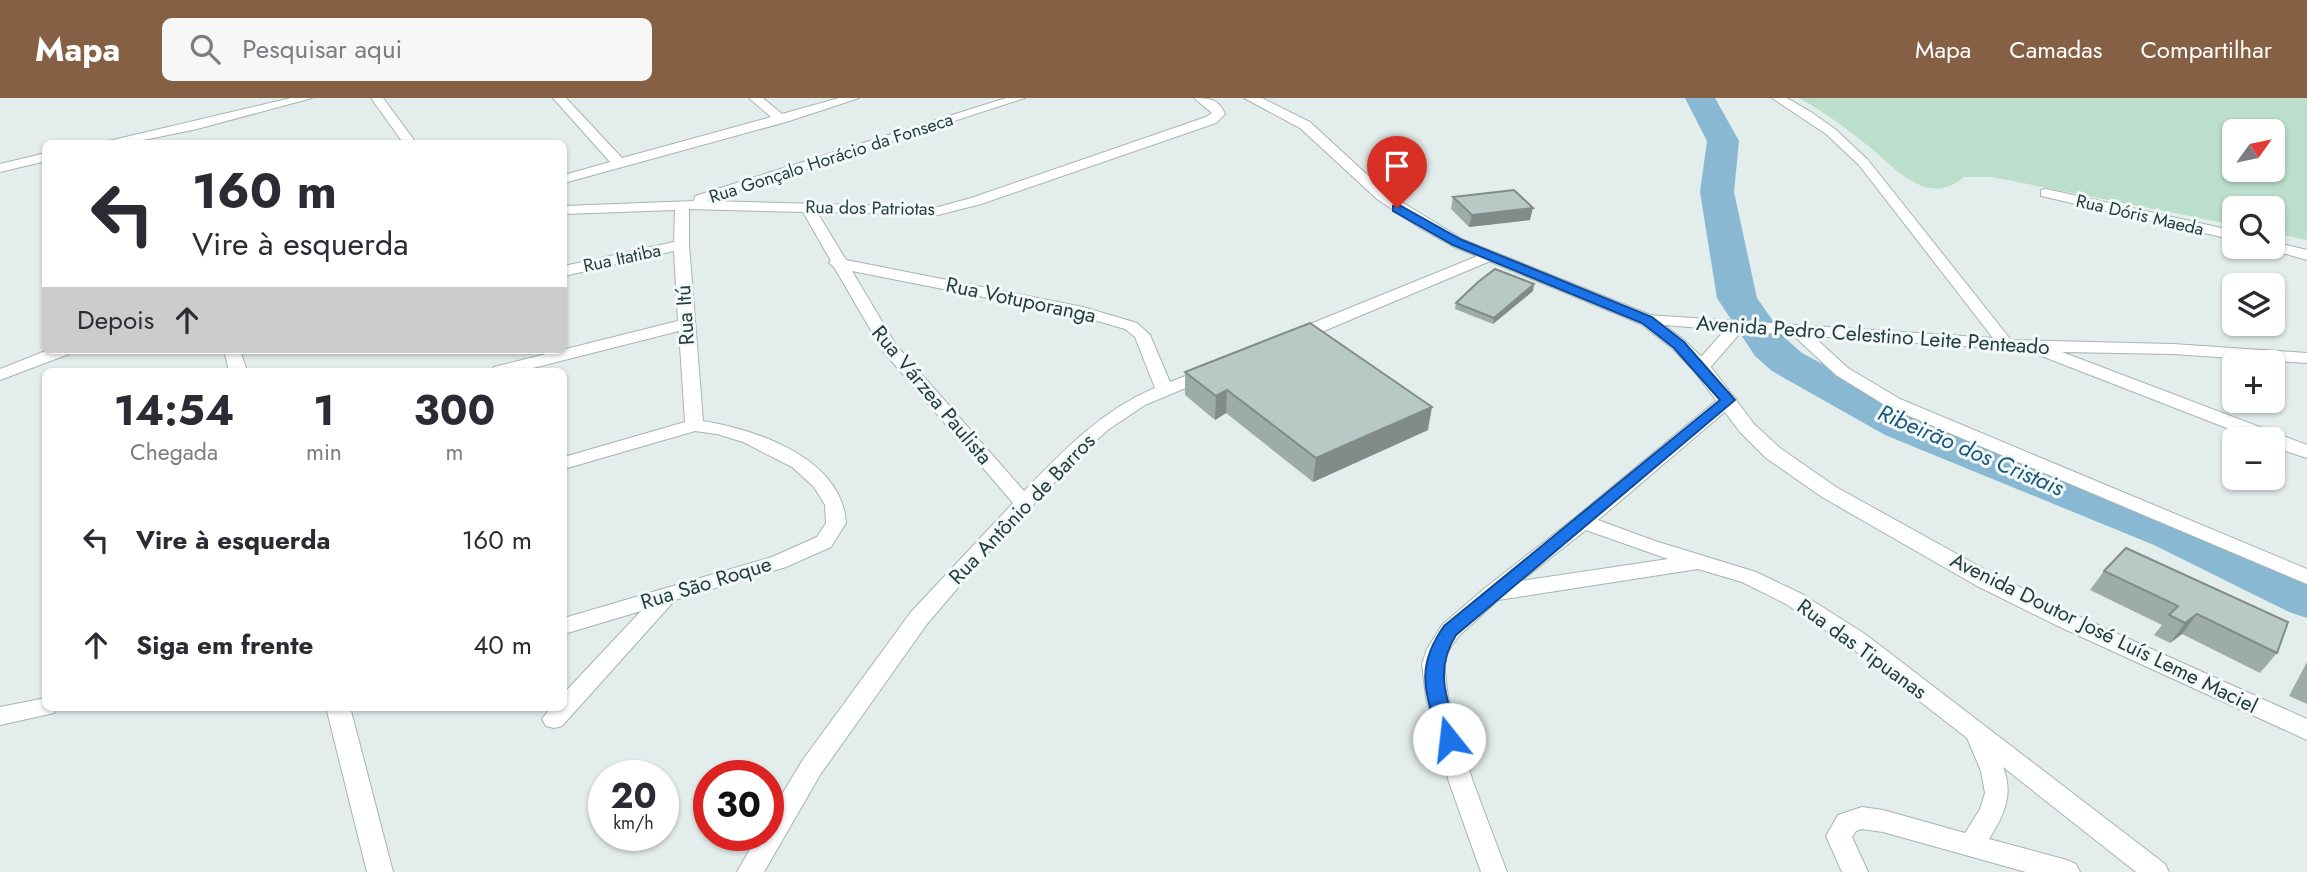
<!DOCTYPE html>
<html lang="pt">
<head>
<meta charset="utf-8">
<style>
	body { margin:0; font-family:Jost,sans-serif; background:#f7f7f7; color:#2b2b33; height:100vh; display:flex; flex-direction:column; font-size:26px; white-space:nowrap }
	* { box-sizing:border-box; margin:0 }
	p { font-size:23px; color:#7c7c81 }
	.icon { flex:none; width:38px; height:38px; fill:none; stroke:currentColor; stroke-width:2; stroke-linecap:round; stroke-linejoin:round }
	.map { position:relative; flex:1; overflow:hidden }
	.side { position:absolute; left:42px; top:270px; width:525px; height:343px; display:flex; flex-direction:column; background:#fff; border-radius:10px; box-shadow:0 2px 5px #0004 }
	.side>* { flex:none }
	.banner { position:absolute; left:42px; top:42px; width:525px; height:214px; border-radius:10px; box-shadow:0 2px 5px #0004; background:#fff; color:#2b2b33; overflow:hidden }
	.needle { width:46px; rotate:57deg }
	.buttons { position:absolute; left:2222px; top:21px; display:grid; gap:14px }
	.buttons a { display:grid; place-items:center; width:63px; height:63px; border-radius:10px; background:#fff; box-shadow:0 2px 5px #0004; font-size:35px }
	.speed { position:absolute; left:588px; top:662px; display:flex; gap:14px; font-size:35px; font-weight:700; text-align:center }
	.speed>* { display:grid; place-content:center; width:91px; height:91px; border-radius:50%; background:#fff; box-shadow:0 2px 5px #0004; line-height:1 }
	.speed small { font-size:18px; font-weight:400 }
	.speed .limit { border:10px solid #d22; background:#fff; color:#111 }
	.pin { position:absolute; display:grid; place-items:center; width:60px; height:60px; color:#fff; margin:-72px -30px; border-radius:50% 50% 50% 0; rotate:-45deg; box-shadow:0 0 7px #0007 }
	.pin .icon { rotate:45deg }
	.me { position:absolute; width:77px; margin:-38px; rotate:344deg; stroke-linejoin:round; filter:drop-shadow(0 0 5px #0008) }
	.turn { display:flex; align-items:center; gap:24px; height:147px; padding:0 35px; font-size:32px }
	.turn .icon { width:91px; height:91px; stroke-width:2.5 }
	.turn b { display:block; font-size:49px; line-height:60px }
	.then { display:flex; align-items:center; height:66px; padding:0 35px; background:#0003; gap:14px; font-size:26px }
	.eta { display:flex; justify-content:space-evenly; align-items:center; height:119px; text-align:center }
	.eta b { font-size:42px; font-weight:700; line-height:49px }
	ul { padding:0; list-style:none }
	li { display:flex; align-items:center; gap:21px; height:105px; padding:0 35px }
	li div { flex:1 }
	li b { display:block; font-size:26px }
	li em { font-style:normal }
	header { display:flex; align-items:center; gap:42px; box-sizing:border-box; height:98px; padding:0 35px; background:#866044; color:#fff }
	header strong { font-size:33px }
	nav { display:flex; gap:38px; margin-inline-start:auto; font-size:24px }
	.search { width:490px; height:63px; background:#f7f7f7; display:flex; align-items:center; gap:18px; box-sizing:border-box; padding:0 24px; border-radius:10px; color:#7c7c81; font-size:26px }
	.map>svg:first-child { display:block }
	.green { fill:#bbdfcc; fill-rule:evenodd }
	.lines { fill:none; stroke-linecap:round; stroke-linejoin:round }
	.river { fill:#89b8d3; fill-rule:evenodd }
	.minor-casing { stroke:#a5b5b3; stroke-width:2 }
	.tertiary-casing { stroke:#a5b5b3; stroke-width:2 }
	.minor { fill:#fff; fill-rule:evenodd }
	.tertiary { fill:#fff; fill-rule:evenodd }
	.wall { fill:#9eaca9 }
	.shaded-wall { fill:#818c89 }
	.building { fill:#b8c8c4; stroke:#818c89; stroke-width:2 }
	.route { fill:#1a73e8; stroke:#114b97; stroke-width:2 }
	.labels { text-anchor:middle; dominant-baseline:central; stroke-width:6; stroke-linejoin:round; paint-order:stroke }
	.far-street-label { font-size:18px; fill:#223f3d; stroke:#f3f9f8 }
	.street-label { font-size:21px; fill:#223f3d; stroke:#f3f9f8 }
	.water-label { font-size:23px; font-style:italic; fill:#1a577d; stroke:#f3f9f8 }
</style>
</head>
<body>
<header>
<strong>Mapa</strong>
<div class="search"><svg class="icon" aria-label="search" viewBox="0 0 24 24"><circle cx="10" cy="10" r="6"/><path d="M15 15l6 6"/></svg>Pesquisar aqui</div>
<nav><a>Mapa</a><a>Camadas</a><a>Compartilhar</a></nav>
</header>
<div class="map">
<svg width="2307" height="774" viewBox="0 0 2307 774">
	<rect width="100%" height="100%" fill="#e3edeb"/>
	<path class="green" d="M1799,0H2307V142L2273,135V110H2235V127L1992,79H1964C1927,111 1895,69 1867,47C1846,30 1823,13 1799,0ZM2235,33H2273V72H2235Z"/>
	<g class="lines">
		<path class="river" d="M1685,0H1715L1739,43L1734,94L1757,200L1785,240L1802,255L1917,317L2188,423L2307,479V520L2289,514L2154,447L1885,337L1772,273L1755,258L1717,200L1700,94L1707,43Z"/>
		<g class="minor-casing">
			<path id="minor" d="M291,0H312L197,31L124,46H96Z
				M371,0H383L417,46H404Z
				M553,0H566L622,60L771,19L749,0H763L782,16L839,0H859L786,24L564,85V77L610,64Z
				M1006,0H1025L707,103L938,109L971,100L1206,19L1212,15L1194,0C1209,0 1219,1 1225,16L1216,25L981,106L938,117L817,114L846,162L1083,209L1137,225L1150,237L1170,284L1208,269L1217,274L1214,278L1145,307L1109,331L1084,353L985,458L927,526L820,677L764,774H737L758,737H768V720L802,663L911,514L1013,405L883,253L834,169L829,165L831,163L803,114L689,111V147L703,323C757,332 842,360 846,425L831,449L786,469L675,502L562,628L554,630L546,628L542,621L551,609H564V595L641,513L564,536V520L772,459L817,439L826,425L825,407L814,389L792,369L743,344L717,336L695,333L564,371V359L685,324L679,233L521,273H491L494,269L678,223L674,153L564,178V168L674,144L675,112L564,116V108L694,103L695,98ZM852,173L1080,218L1125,231L1135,239L1155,290C1102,312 1064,352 1024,393L896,247Z
				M1772,0H1787L1811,14L1835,31L1868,62L2011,242L2173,246L2307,255V265L2173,256L2062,254L2307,347V360L2273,349V341H2255L2039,257L2037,253L1813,238L1848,270L1900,301L2307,471V486L1888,309L1836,277L1793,237L1742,233L1707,273L1701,274L1692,269L1725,232L1641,225L1639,222L1641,219L1647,217L1993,240L1859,67L1826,36Z
				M46,55V63L0,74V66Z
				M2046,91L2235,133V142L2041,98V92Z
				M2273,144L2307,152V162L2268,151L2266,149H2273Z
				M1490,153L1498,158L1495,161L1300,243L1294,244L1286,239L1288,235Z
				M48,252H71L69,256L0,282V271Z
				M224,252H240L247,273H229Z
				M1728,297L1734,298L1737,302L1734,306L1598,422L1655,443L1756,474L1802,496L1865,536L2165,766L2169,774H2136L2003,669C2014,697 2004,717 1989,741L2067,762L2076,766L2080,774H2026L1883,734L1862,731L1856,733L1852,739L1868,774H1842L1826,738L1838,717L1862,709L1883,712L1965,735L1980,711L1985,695L1981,673L1967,640L1849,548L1786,506L1742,484L1698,471L1498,502L1458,539L1448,553L1444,566L1448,599L1473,684L1507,774H1481L1449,684L1426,599L1422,566L1427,551L1442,527L1485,490L1576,419L1722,298ZM1586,432L1668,461L1521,483Z
				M46,600V609H58L54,615L0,627V609Z
				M326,609H350L393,774H367Z"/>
		</g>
		<g class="tertiary-casing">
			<path id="tertiary" d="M1244,0H1262L1310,24L1387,95L1464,142L1653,218L1685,243L1708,265L1754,326L1780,350L1836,389L1993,476L2078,518L2307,621V642L2062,530L1977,488L1822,399L1766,360L1740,334L1694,273L1673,251L1641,226L1452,148L1420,130L1377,101L1300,30Z"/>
		</g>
		<use href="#minor" class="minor"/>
		<use href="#tertiary" class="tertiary"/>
	</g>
	<path class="wall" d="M1453,99L1530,122L1469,129L1451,111Z
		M1533,193L1493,226L1455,211L1456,205Z
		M1185,274L1428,332L1313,384L1226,315L1215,322L1185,297Z
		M2126,450L2277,555L2260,575L2182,536L2170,545L2154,537L2162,527L2090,492L2104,473Z
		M2307,564V606L2289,598Z"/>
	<path class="shaded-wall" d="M1533,110L1530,122L1469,129L1472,117Z
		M1534,186L1533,193L1493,226L1494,220Z
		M1227,292L1226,315L1215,322L1216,298Z
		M1432,309L1428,332L1313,384L1316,360Z
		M2197,516L2182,536L2170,545L2185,525Z"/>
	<path class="building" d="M1514,92L1533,110L1472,117L1453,99Z
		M1495,171L1534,186L1494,220L1456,205L1478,184Z
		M1310,225L1432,309L1316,360L1227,292L1216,298L1185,274Z
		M2126,450L2288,524L2277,555L2197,516L2185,525L2169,517L2178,508L2104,473Z"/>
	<path class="route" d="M1393,108H1401L1462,142L1652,219L1684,244L1735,302L1456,537C1433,573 1448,604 1459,641L1456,647L1449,649L1442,647L1439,641C1426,594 1414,571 1444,528L1720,302L1674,250L1642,225L1453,147L1393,113Z"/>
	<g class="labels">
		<g class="far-street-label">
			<text transform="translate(831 60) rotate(-18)">Rua Gonçalo Horácio da Fonseca</text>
			<text transform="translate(870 110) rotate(1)">Rua dos Patriotas</text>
			<text transform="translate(2140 117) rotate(13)">Rua Dóris Maeda</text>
			<text transform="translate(622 160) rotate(-12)">Rua Itatiba</text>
		</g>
		<g class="street-label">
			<text transform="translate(1021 202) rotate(12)">Rua Votuporanga</text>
			<text transform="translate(685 217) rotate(-94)">Rua Itú</text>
			<text transform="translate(1873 237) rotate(4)">Avenida Pedro Celestino Leite Penteado</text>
			<text transform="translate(932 297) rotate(50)">Rua Várzea Paulista</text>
			<text transform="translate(1022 411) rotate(-46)">Rua Antônio de Barros</text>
			<text transform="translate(706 485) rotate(-17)">Rua São Roque</text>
			<text transform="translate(2104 535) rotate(26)">Avenida Doutor José Luís Leme Maciel</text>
			<text transform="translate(1862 551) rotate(36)">Rua das Tipuanas</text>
		</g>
		<g class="water-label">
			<text transform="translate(1971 352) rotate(23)">Ribeirão dos Cristais</text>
		</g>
	</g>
</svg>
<div class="buttons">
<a><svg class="needle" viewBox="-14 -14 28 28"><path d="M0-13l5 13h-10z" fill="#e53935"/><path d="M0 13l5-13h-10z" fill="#7c7c81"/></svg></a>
<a><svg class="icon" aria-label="search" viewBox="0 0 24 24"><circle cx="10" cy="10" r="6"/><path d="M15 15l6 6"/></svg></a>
<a><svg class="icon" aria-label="layers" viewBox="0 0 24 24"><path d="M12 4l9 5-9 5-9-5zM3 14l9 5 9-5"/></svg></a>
<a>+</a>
<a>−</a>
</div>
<div class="speed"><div>20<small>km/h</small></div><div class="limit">30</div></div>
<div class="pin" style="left:1397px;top:110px;background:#d93025"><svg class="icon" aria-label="arrive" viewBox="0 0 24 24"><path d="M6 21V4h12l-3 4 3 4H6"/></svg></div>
<svg class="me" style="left:1449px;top:641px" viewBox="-20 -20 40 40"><circle r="19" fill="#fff"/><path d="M0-13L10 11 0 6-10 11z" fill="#1a73e8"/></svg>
<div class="banner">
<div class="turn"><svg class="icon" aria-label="left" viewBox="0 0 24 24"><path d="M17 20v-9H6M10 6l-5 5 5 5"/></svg><div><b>160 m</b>Vire à esquerda</div></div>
<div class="then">Depois<svg class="icon" aria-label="ahead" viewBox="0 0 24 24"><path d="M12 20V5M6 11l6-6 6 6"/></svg></div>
</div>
<section class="side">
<div class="eta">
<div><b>14:54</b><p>Chegada</p></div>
<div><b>1</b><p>min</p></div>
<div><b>300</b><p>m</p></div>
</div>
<ul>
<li><svg class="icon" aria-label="left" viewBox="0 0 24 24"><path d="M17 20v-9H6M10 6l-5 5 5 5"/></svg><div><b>Vire à esquerda</b></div><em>160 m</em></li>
<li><svg class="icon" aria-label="ahead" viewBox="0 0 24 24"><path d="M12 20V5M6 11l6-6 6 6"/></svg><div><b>Siga em frente</b></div><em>40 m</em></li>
</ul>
</section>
</div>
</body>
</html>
